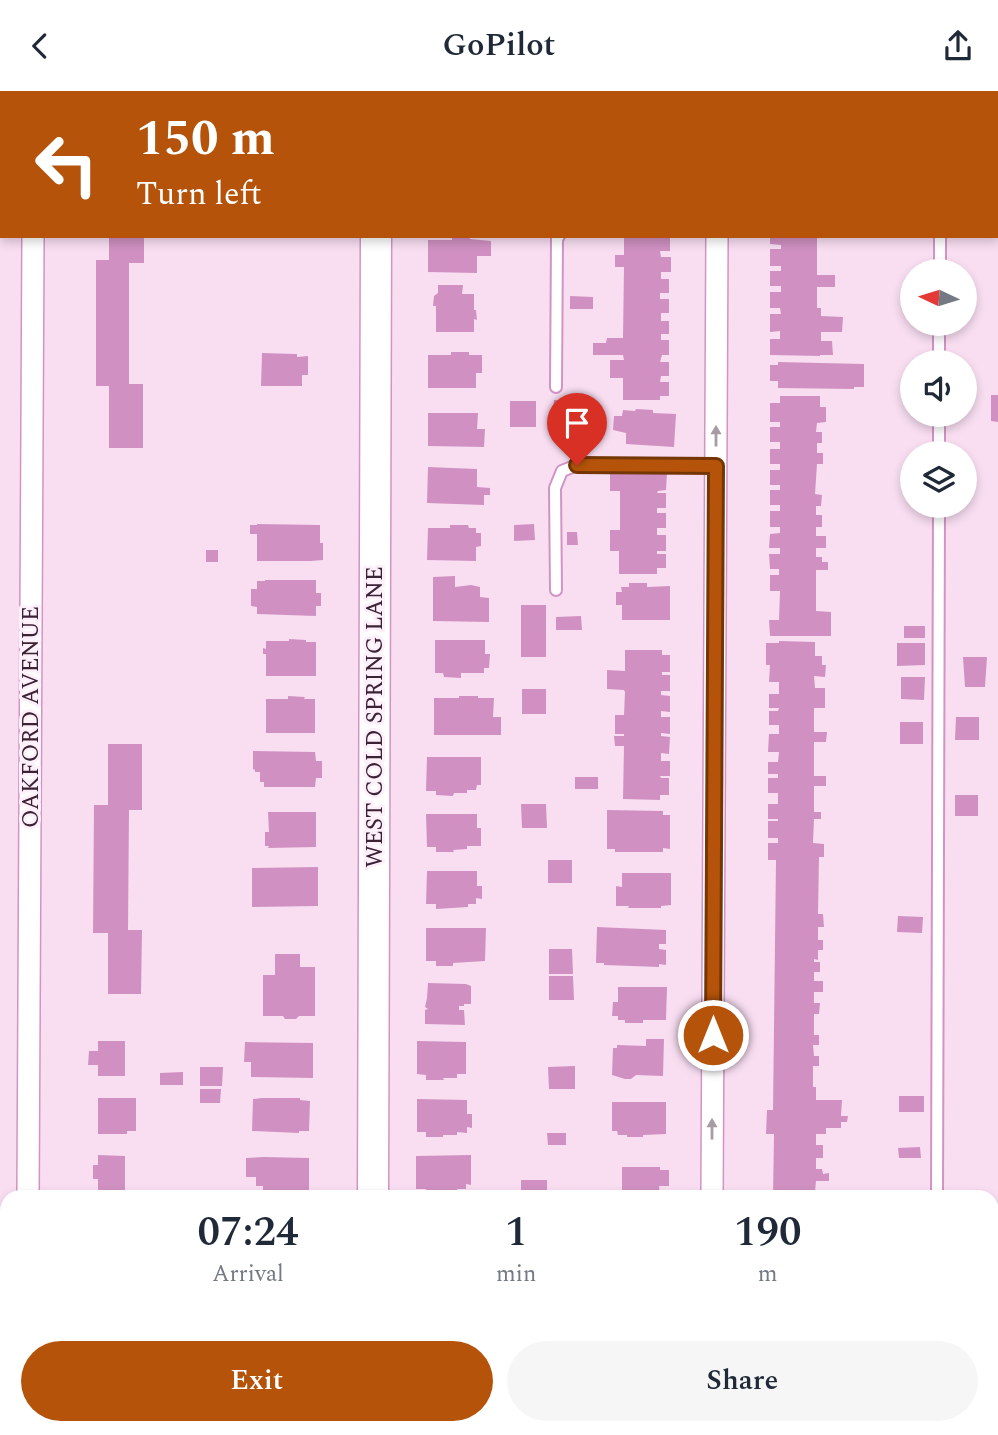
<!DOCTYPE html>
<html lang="en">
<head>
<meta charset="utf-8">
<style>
	body { margin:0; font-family:Spectral,serif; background:#f6f6f7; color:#1f2937; height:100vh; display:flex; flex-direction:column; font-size:26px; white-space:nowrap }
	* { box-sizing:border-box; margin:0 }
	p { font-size:23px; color:#747a83 }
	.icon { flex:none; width:38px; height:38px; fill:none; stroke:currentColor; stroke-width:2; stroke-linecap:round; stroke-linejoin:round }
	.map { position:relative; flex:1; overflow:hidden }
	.panel { position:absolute; left:0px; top:1099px; width:999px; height:245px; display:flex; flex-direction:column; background:#fff; border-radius:21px 21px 0 0; box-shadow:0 4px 10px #0003 }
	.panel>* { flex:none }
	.hud { position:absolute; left:0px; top:0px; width:999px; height:147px; box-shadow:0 4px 10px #0003; background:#b45309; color:#fff; overflow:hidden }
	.needle { width:46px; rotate:274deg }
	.buttons { position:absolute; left:900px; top:168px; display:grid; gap:14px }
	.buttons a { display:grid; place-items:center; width:77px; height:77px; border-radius:50%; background:#fff; box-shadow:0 4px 10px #0003; font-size:35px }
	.pin { position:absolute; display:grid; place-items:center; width:60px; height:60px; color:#fff; margin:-72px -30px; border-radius:50% 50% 50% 0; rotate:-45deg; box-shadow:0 0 7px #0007 }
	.pin .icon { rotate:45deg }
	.me { position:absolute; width:77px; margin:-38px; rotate:0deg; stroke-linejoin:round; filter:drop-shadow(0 0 5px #0008) }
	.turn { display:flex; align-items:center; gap:24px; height:147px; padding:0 21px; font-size:32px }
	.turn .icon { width:91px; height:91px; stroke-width:2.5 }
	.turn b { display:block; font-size:49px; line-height:60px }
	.eta { display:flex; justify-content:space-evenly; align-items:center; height:119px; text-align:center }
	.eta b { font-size:42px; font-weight:600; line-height:49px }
	.button { display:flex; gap:14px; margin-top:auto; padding:14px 21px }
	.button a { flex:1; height:80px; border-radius:42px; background:#b45309; color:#fff; font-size:28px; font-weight:600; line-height:80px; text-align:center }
	.button a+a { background:#f6f6f7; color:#1f2937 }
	header { display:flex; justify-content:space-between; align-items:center; height:91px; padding:0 21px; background:#fff; font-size:32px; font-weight:600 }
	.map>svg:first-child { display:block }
	.building { fill:#d091c2 }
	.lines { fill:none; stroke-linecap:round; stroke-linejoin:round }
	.lane-casing { stroke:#d294c4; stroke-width:14 }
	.street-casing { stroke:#d294c4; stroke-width:24 }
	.secondary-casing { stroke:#d294c4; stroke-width:33 }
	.lane { stroke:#fff; stroke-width:10 }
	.street { stroke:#fff; stroke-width:21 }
	.secondary { stroke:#fff; stroke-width:30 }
	.oneway { fill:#a79ca4 }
	.route-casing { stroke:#753606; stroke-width:18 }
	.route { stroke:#b45309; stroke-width:12 }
	.labels { text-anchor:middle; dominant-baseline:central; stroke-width:6; stroke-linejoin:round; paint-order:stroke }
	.street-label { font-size:23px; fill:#3b2235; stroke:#fdf0fa }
</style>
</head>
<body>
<header><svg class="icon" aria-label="back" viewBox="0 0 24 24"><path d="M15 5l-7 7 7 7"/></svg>GoPilot<svg class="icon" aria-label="share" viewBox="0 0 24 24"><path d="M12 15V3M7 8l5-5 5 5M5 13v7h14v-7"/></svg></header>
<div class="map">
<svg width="998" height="1344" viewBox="0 0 998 1344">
	<rect width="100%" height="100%" fill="#f9def2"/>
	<path class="building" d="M109,145H144V172H129V293H143V357H109V295H96V169H109Z
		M624,145L670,146V160H660L661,166H671V181H661V188H669V202H660V208H669V222H661V230H669V243H661V249H669V264H662L660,271H669V285H661L660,291H669V305H660V309H623V287H610V269H624L623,264H593V252H606L607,247H623L624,176H615V164H624Z
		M770,145H817V184H835V196H817V217H821V225L843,226L842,241H821V250H832L833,264H820V265L770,264V248H780V240L770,241V223H781L780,217H770V201H781V195H770V180H781V175H770V158H781V154L770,153Z
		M452,146H470V148L491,150V165H477V182L428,181V149H452Z
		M438,194H463L462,203H474V219H476L477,229L474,228V241H436V215H433L434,205L438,202Z
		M570,205L593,206V218H570Z
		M451,261H469V264H482V282H476V297H428V264H451Z
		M262,262L295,263H297V266L308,265V284H302V295H261Z
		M778,271L864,273V296H854V298L778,297V290H770V274H778Z
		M991,304H998V331L991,330Z
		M780,305H820V316H826V331L817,332L816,341H822V352H817V362H823V373H817L815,403L822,404L821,415H816V424H822V436H816V445H826V457H816V466H822V471H828V479H816V520L831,521V545H770L769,529H779L780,500H770V484H779V478H770L769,463H780V457H769L770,443L780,442V436H770V420H780V414H770V399H780V394H770V379H780V373H770V358H780V351H770V336H780V331H770V312H780Z
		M554,309L575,310L573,333L577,334L576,347L551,345Z
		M510,310H536V336H510Z
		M636,318L653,319V322L676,323L674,356L626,353V342L613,339L614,325H622L623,319L635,320Z
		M428,322H478L477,338H485L484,356L428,355Z
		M428,376L477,378V396L490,397V404H484V414L427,412Z
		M620,379H658V382H667L666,399L658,400L657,402H666V417H657V422H666V437H657V444H666V460H657V463H666V477H657V483H619V460H610V439H620V400H610V382H620Z
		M257,433L320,434V452H323V469L311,470H257V443H250V434H257Z
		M534,433L535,449L514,450V434Z
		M450,434H468L469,437H476V442H481V455L476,456V470L427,469L428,437H450Z
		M567,441H577L578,454H567Z
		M206,459H218V471H206Z
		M455,485V496L471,494L480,496V506L489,507V531L433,530V486Z
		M265,489H316V502H321V515H316V525L257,523V516L251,515V498H257V490H265Z
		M629,492H647V496L670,495V529H622V514H616V501H622L621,496H629Z
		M521,514H546V566H521Z
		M581,525L582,539H556V526Z
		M904,535H925V547H904Z
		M289,548L306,549V551H316V585H266V563H263V557L266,558V550H289Z
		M435,549H485V563H490L489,577H484V582H461V587L444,586L443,582H435Z
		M779,550L815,551V565H822V574H826L825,586L814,585L815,597H825V617H814V641H827L826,651H814V685H826V695H814V721H821V728H814L813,752L824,753V766H819L818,823H823L824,836H818V849H823V859H818V869L814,868V871H820V881H814V890H823V901H814V912H820L819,923H814V944H819V954H813L814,965H819V975H813V996H816V1009H842L841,1025H848L847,1031H841V1037H826V1043H816V1054H823V1067H816V1078H822L823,1083L829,1082V1090H816L815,1101H822V1106H773L774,1043H766L767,1019H773L776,769H768V752H778V747H768V730H778V728H768V713H778V702H768V687H778V683H768V671H778L779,661H768L769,643H779V634H769V620H778L779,617H769V603H779V591H769L770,574H766V552H779Z
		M897,552H925V574L897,575Z
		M625,559H662V564H670V581H662V584H670V600H661V604L670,605V621L661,620V626H670V643L661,642V645L670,646L669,663L661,662V670H670V685H660L661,687H669V704H660V709L623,708L624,655H615L614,645H624V643H615V624H624L625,601L624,599L607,598V579L625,580Z
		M963,566H987L985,596H965Z
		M901,586H925L924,609L901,608Z
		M522,598H546V623H522Z
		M288,605L305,606L304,608H315V642H266V608H288Z
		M459,605H478V607H494L493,626H501V644H434V607H459Z
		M956,626H979V649H955Z
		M900,631H923V653H900Z
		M108,653H142V719H129L128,839H142L141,903H108V842H93L94,714H108Z
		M253,660L315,661L316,670H322V687H316L315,696H264V691H260V681H255V679L253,678Z
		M427,666H481V694H477L476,699H467V702H454L453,705L436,704V700H426Z
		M575,686H598V698H575Z
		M955,704H978V725H955Z
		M521,713H546L547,737H522Z
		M607,719L663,720V724H670V758L663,757V761H615V758H607Z
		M268,721H316V756L268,757L269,755H265V741H269Z
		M426,723H477V737H481V755H467V758L453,759L454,761H436V756H427Z
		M548,769H572V792H548Z
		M318,776V815L252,816V777Z
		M427,780H477V795H482V808L476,807V813H468V816L436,818V813H426Z
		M622,782H671V814L661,815V817H628L629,815H616V795L622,796Z
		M898,825L923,826L922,842L897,841Z
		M597,836L666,839V853H659V858L666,859V874L659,873V876L604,874V872H596Z
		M426,837H486L485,870L453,872V875H436V870H426Z
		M549,858H572L573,883H549Z
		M275,863H300V876H315V925H299L296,928H285L283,925H263V884H275Z
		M549,885H573L574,909H549Z
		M428,892L466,893L471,895V913H464V915H459V919H464L465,934L425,933V919L428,918L425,916L427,907Z
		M618,896H667L666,929H643V932H625V929H618V925H612L613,911H618Z
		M646,948H664L663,985L636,984L631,988H625L612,984L613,957H617V954L646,955Z
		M98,950H125V985H98V974H88L89,960H98Z
		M417,950L466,951V983H457V987H443L444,989H426V984L417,983Z
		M245,951L313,952V987L251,986V971H244Z
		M575,975V998H549L548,976Z
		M200,976H223L222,995H200Z
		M183,981V994H160V982Z
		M200,998H221L220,1012H200Z
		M899,1005H924V1021H899Z
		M98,1007H136V1040H127V1043H98Z
		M262,1007H300V1009L310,1010L309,1040H299V1042L252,1040L253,1008Z
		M417,1008L467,1009V1023H472V1037L467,1036V1042L457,1041V1044H443V1046H426V1041H417Z
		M612,1011H666V1043L643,1044V1046H627V1044H618L617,1040H612Z
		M547,1042H566V1054H548Z
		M920,1056L921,1067H899L898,1057Z
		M98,1064L125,1065V1100H98V1088H93V1074H98Z
		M471,1064V1094L466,1093V1098H457V1101H443V1103H425L426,1098H416V1065Z
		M264,1066L309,1067V1099H301V1102L263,1101V1095H256V1086H246V1067Z
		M622,1076H660V1079H669V1095H659L660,1103H669V1106H622Z
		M521,1089H547V1106H521Z
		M217,1337H281V1344H217Z
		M447,1337H569V1344H447Z"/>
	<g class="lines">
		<g class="lane-casing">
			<path id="lane" d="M157,0V2
				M560,2V0
				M870,2V0
				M940,2V0
				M940,180V145
				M939,271V233
				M556,296L557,148L559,145
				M939,362V324
				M556,499L555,397L562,380L577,374L716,375
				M937,1106L939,415
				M0,1209L7,1212
				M992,1275L998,1273
				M799,1344L819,1337"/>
		</g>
		<g class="street-casing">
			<path id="street" d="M717,2V0
				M0,42H2
				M28,1106L33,145
				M712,1106L717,145
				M27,1344V1337
				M711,1344V1337"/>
		</g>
		<g class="secondary-casing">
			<path id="secondary" d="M377,2V0
				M373,1106L376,145
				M372,1344V1337"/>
		</g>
		<use href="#lane" class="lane"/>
		<use href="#street" class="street"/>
		<use href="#secondary" class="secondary"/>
	</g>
	<defs><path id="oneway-solid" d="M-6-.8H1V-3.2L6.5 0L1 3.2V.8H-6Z" transform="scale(1.75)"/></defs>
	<g class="oneway">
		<use href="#oneway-solid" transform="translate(716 345) rotate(-90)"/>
		<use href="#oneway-solid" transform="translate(712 1038) rotate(-90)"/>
	</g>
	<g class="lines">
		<g class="route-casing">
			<path id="route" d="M577,374L716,375L713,944"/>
		</g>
		<use href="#route" class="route"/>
	</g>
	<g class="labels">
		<g class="street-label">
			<text transform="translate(31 626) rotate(-90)">OAKFORD AVENUE</text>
			<text transform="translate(375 626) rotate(-90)">WEST COLD SPRING LANE</text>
		</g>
	</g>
</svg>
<div class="buttons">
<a><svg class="needle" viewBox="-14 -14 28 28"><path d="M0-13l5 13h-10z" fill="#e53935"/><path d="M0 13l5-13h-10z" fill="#747a83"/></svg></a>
<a><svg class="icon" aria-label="sound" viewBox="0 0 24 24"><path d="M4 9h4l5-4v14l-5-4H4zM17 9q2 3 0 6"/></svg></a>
<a><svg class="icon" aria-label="layers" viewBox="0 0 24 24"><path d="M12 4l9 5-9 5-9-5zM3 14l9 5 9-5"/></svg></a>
</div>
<div class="pin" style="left:577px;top:374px;background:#d93025"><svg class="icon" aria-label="arrive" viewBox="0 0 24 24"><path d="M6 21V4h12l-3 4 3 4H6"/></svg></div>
<svg class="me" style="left:713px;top:944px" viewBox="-20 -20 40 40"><circle r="17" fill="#b45309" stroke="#fff" stroke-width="3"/><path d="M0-11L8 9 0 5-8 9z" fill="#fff"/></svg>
<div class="hud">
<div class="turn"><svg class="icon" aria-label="left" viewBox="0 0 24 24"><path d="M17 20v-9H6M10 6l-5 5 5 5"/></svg><div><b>150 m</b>Turn left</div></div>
</div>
<section class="panel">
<div class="eta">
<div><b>07:24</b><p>Arrival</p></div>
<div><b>1</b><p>min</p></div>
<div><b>190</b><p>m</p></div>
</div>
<div class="button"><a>Exit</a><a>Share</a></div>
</section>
</div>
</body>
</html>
